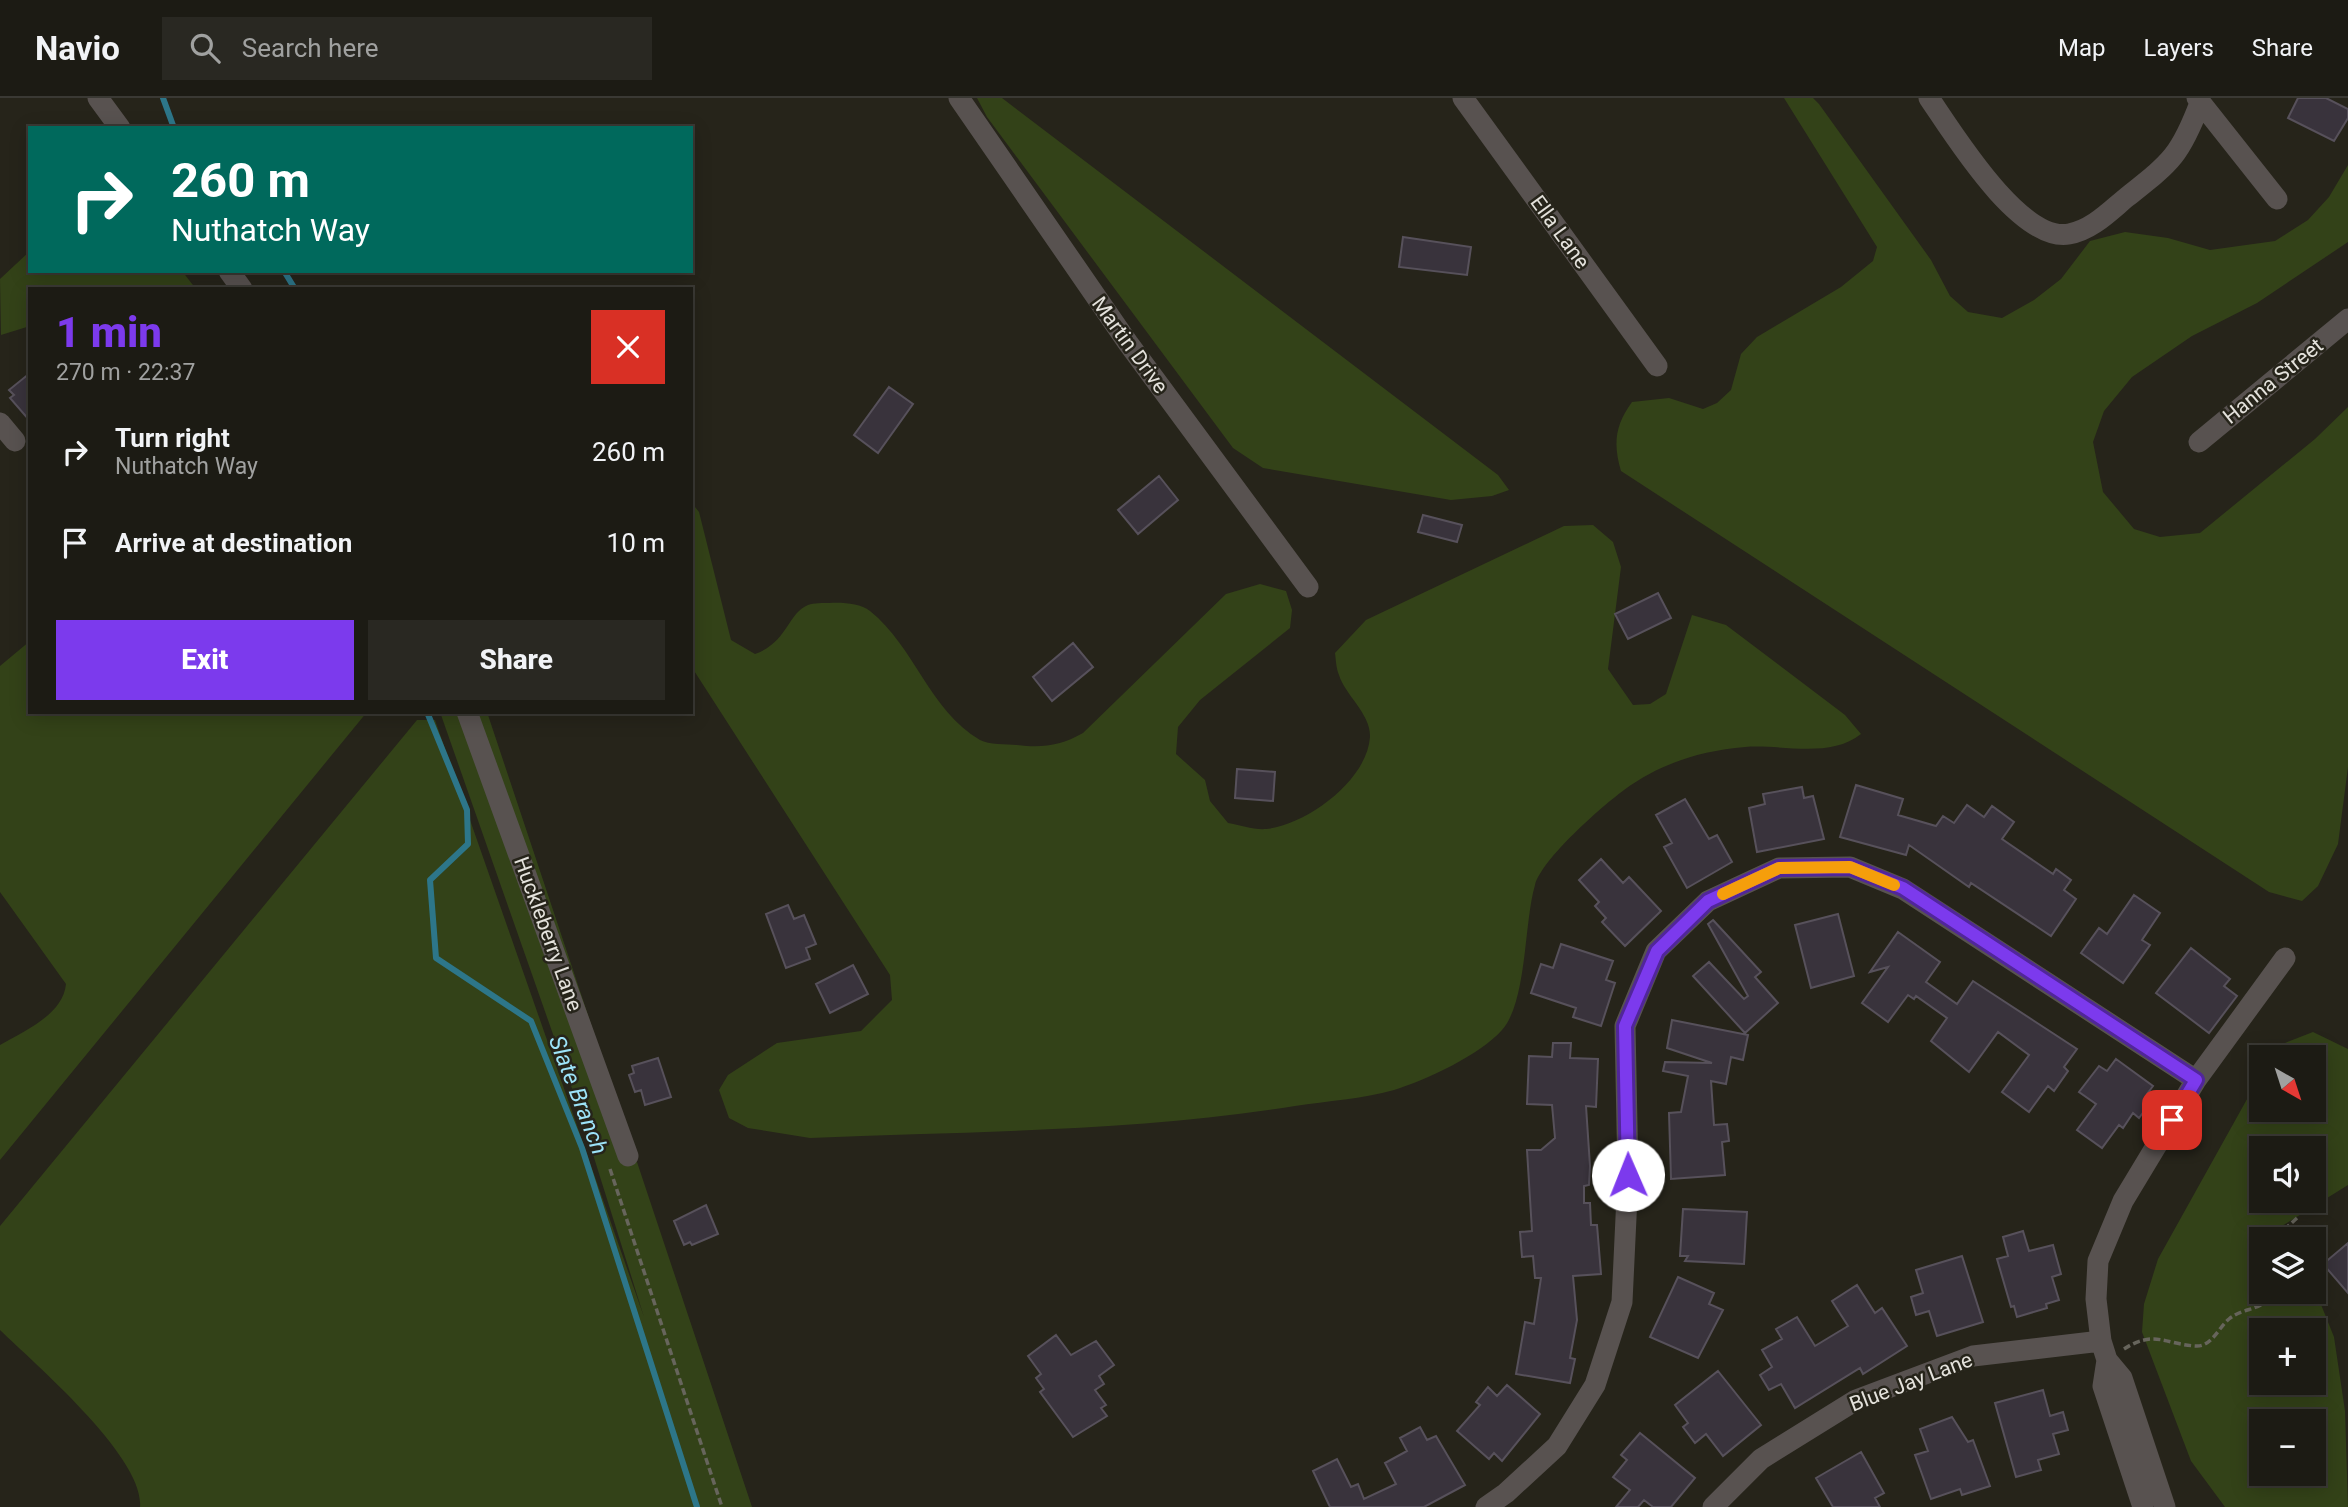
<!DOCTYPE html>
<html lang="en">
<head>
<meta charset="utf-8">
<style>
	body { margin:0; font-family:Roboto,sans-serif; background:#292822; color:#f1f3f6; height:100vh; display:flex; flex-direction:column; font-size:26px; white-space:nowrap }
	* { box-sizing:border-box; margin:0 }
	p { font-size:23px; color:#a0a1a0 }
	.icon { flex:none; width:38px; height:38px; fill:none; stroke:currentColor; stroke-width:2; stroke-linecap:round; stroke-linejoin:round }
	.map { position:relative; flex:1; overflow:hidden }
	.side { position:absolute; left:28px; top:189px; width:665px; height:427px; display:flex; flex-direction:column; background:#1c1b14; border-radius:0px; box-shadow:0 4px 18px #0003,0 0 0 2px #3a3934 }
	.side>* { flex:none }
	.top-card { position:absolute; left:28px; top:28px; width:665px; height:147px; border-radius:0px; box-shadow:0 4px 18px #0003,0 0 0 2px #3a3934; background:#00695c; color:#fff; overflow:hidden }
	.needle { width:46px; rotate:141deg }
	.controls { position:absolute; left:2249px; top:947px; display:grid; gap:14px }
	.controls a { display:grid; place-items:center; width:77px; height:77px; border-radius:0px; background:#1c1b14; box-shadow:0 4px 18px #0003,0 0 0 2px #3a3934; font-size:35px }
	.pin { position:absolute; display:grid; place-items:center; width:60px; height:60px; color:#fff; margin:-30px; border-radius:14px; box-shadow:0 4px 10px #0006 }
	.me { position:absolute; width:77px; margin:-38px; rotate:359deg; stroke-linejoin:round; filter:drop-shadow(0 0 5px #0008) }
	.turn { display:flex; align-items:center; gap:24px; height:147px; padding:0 28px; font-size:32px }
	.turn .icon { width:91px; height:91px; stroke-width:2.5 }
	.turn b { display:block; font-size:49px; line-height:60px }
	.round { display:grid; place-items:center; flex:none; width:74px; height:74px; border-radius:0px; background:#292822 }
	.head { display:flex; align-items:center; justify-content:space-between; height:119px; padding:0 28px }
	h1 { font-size:42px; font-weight:800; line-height:52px; color:#7c3aed }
	.cta { display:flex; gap:14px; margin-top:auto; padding:14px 28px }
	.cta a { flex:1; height:80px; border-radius:0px; background:#7c3aed; color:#fff; font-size:28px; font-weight:800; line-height:80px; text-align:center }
	.cta a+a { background:#292822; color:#f1f3f6 }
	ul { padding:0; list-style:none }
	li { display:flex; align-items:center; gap:21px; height:91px; padding:0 28px }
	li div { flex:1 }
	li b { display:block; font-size:26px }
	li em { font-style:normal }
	header { display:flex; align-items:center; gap:42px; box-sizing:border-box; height:98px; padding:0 35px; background:#1c1b14; border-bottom:2px solid #3a3934 }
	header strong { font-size:33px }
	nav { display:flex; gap:38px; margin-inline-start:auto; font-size:24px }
	.search { width:490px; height:63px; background:#292822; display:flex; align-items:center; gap:18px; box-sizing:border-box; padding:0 24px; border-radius:0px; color:#a0a1a0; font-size:26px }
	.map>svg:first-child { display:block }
	.green { fill:#334218; fill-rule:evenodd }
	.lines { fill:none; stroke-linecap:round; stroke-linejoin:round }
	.stream { stroke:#2d7689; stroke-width:6 }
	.building { fill:#39333c; stroke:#57515b; stroke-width:2 }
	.path { stroke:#67655c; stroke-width:3.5; stroke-dasharray:7 3.5; stroke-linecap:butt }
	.minor { stroke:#585250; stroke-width:21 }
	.route-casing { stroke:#51269a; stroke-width:18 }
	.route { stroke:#7c3aed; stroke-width:12 }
	.slow { stroke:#f59e0b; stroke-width:12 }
	.labels { text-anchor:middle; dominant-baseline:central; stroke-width:5; stroke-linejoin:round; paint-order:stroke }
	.street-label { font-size:21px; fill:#e4e2dc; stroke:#26241a }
	.water-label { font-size:23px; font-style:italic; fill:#9de3f8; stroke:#26241a }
</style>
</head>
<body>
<header>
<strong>Navio</strong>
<div class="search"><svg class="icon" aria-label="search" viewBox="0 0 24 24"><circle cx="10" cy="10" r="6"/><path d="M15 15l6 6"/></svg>Search here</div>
<nav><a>Map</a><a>Layers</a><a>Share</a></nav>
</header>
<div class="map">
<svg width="2348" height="1409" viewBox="0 0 2348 1409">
	<rect width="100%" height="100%" fill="#26241a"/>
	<path class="green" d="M977,0H1002L1498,377L1509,392L1492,398L1451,402L1263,370L1233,350L987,19Z
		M1784,0H1813L1819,6L1931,162L1950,198L1968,214L2002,220L2034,202L2061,181L2090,143L2125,134L2168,140L2210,152L2275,143L2308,122L2329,99L2348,67V144L2257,205L2192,238L2132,279L2104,313L2093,344L2103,394L2134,431L2160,439L2200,435L2315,341L2348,309V669L2338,746L2318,788L2302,803L2269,794L1621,373C1613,346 1615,327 1632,304L1669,300L1703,311L1717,305L1731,292L1741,256L1757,239L1841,189L1873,163L1877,149Z
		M30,153V173H182L196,191H30V228L1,237L0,181Z
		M691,404L699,414L731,542L755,556C788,544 787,516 808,507C814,505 823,505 829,505C841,504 860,505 870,513C915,549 929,612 980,642C989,647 1006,646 1017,647C1042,650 1060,648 1083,635L1226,496L1260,486L1286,493L1292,512L1290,530L1200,602L1178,629L1176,656L1205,682L1210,703L1228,725C1240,727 1254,732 1266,731C1306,727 1367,683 1370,639C1371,616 1345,597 1339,577C1336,570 1336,562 1335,555L1366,522L1564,428L1593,427L1613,444L1621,469L1608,571L1633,607L1650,606L1666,596L1692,517L1726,527L1845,617L1861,636C1830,661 1782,646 1745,649C1700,653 1661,665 1624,692C1601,709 1542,761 1535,787C1524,824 1527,904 1502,932C1480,957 1426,982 1394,992C1363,1001 1327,1003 1295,1008C1136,1034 971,1033 810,1040L748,1030L729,1020L719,992L728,977L777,945L861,933L892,902L890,877L691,568Z
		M30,543V614H367L0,1062V947C24,933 63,917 66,886L0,794V568Z
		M440,614H487L752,1409H140C145,1360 35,1266 0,1232V1128L417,622H435L644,1219L575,999Z
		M2313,934L2348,951V1087L2274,1133L2279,1141H2261V1194H2314V1189L2334,1239L2345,1313L2348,1409H2225L2191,1363L2142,1234L2144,1206L2158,1161L2261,976V1012H2314V959H2270L2285,945ZM2261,1050H2314V1102H2261ZM2261,1232H2314V1284H2261ZM2261,1323H2314V1376H2261Z"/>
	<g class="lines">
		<path class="stream" d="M163,0L174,30
			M284,173L295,191
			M427,614L467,712L468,746L430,782L436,860L531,923L582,1050L697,1409"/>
	</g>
	<path class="building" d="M2298,0H2326L2348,11V20L2334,43L2288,20Z
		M1403,139L1471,149L1467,177L1399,169Z
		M30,275V323L10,300L14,297L9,292Z
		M889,289L913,306L878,355L854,337Z
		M1159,378L1178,402L1138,436L1118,412Z
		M1423,417L1462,427L1457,444L1418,434Z
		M1658,495L1671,520L1628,541L1615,516Z
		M1073,545L1093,569L1052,603L1033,579Z
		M1237,671L1275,674L1273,703L1235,700Z
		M1856,687L1903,701L1898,717L1936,728L1943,718L1954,725L1967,707L1984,719L1992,708L2014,724L2002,741L2053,776L2056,771L2071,782L2064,792L2076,801L2051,838L1971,785L1969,789L1909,747L1906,757L1840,739Z
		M1802,689L1804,700L1813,698L1824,741L1757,754L1749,710L1765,706L1763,696Z
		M1685,701L1709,741L1717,737L1732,764L1687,790L1664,749L1672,745L1656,717Z
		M1601,761L1623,785L1629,779L1661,813L1625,848L1602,824L1606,820L1595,808L1599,804L1579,782Z
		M2134,797L2160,815L2142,842L2150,847L2123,885L2081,855L2099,830L2107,836Z
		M788,807L794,821L804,817L816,846L806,850L810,861L786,870L766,816Z
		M1838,816L1854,878L1811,890L1795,827Z
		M1713,822L1761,874L1755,879L1778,905L1745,935L1693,878L1709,864L1744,901L1748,898L1708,826Z
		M1898,834L1940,864L1926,884L1957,906L1973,883L2077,951L2064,969L2068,973L2054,993L2048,988L2029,1014L2002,994L2029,957L1998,934L1969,974L1931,943L1947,920L1916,898L1914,901L1908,897L1888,924L1862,905L1888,869L1870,874Z
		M1561,846L1613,863L1606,882L1615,885L1601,928L1573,919L1576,910L1531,895L1541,866L1553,870Z
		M2191,850L2230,881L2224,888L2237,898L2209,935L2156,895Z
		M853,867L868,896L830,915L816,886Z
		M1672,922L1748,937L1743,962L1731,959L1726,986L1711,983L1714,1027L1727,1026L1729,1043L1722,1044L1725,1077L1671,1081L1669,1015L1681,1014L1688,978L1663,973L1665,964L1712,965L1667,950Z
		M1553,945H1571L1570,960L1598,961L1596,1009L1586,1008L1590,1068L1589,1087L1584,1088V1105H1590L1591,1127H1597L1601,1176L1573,1178L1577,1222L1570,1260L1575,1261L1570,1285L1516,1276L1525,1224L1534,1226L1541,1180H1535L1533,1158L1522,1159L1520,1134L1532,1133L1527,1052H1541L1555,1040L1552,1007L1527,1006L1529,958L1552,959Z
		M658,960L671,999L645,1007L641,992L635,994L629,977L634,975L632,968Z
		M2116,961L2153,988L2147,996L2153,1001L2139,1020L2133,1015L2123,1030L2119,1027L2102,1050L2077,1032L2096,1006L2079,994L2099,968L2107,973Z
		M706,1107L718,1136L692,1147L690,1144L684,1147L674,1123Z
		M1683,1111L1747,1114L1744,1166L1685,1163L1688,1158H1680Z
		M2023,1133L2029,1153L2053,1147L2061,1176L2052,1179L2059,1202L2046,1206L2047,1210L2017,1219L2014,1208L2011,1209L1997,1161L2008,1158L2003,1139Z
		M2348,1145V1195L2323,1166Z
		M1962,1158L1983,1224L1937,1238L1929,1213L1916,1217L1911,1199L1923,1195L1916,1172Z
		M1678,1179L1714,1195L1709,1206L1723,1212L1698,1260L1650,1239Z
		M1857,1187L1875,1215L1882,1210L1907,1248L1863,1276L1860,1270L1795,1310L1781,1286L1769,1292L1760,1277L1772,1269L1762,1252L1782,1241L1776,1231L1797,1219L1815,1248L1848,1228L1832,1203Z
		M1056,1237L1071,1257L1096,1243L1114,1267L1099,1278L1104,1286L1095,1292L1106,1307L1101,1310L1107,1318L1073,1339L1040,1294L1044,1291L1036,1280L1041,1276L1028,1258Z
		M1718,1273L1761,1327L1723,1358L1706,1336L1695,1345L1683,1329L1688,1325L1675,1307Z
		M1507,1287L1540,1316L1502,1363L1494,1355L1489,1361L1457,1333L1480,1307L1476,1304L1488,1289L1497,1298Z
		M2043,1292L2050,1318L2063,1314L2068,1332L2053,1336L2059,1356L2038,1362L2041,1372L2016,1379L1995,1305Z
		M1952,1319L1968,1344L1973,1342L1990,1388L1962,1397L1960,1391L1931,1401L1915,1357L1928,1353L1920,1331Z
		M1420,1329L1427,1342L1436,1338L1465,1387L1424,1409H1330L1313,1373L1337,1361L1351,1389L1358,1386L1364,1401L1396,1386L1385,1365L1407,1353L1400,1340Z
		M1640,1335L1695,1380L1671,1409H1653L1644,1402L1638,1409H1616L1630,1392L1613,1379L1627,1362L1621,1357Z
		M1861,1354L1884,1395L1875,1400L1880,1409H1833L1816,1380Z"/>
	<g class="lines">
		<path class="path" d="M610,1071L722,1409
			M2279,1141L2284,1132L2298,1119
			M2124,1251C2155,1231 2166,1247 2197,1248C2212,1248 2219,1229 2229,1221C2245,1208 2263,1214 2274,1194"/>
		<path class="minor" d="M98,0L120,30
			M959,0L1128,245L1308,489
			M1463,0L1657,268
			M1929,0C1953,35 2020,145 2069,136C2092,132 2110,113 2127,99C2171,64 2180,58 2200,5
			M2197,0L2277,101
			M229,173L242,191
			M0,325L15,343
			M2199,344L2348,221
			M467,614L628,1058
			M2107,1262L2103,1288L2143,1409
			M1486,1409L1506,1395L1557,1348L1595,1287L1622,1204L1628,1077L1625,928L1656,853L1708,803L1779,770L1850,769L1903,791L2196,982
			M1713,1409L1761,1361L1856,1302L1973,1258L2101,1243
			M2165,1409L2122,1280L2107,1262L2101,1243L2096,1201L2098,1163L2123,1103L2196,982L2285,860"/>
	</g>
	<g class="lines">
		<g class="route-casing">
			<path id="route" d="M1628,1077L1625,928L1657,853L1708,803L1779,770L1850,769L1903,790L2196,982L2172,1022"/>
		</g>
		<use href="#route" class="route"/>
		<path class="slow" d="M1723,796L1779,770L1850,769L1894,787"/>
	</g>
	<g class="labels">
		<g class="street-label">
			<text transform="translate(1560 134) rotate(54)">Ella Lane</text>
			<text transform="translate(1130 247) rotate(54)">Martin Drive</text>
			<text transform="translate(2273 283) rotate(-39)">Hanna Street</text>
			<text transform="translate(548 836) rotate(70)">Huckleberry Lane</text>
			<text transform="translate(1911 1284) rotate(-21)">Blue Jay Lane</text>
		</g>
		<g class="water-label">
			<text transform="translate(578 997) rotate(69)">Slate Branch</text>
		</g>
	</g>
</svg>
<div class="controls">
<a><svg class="needle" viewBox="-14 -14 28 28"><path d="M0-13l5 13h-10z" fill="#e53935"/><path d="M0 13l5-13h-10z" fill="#a0a1a0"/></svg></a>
<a><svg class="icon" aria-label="sound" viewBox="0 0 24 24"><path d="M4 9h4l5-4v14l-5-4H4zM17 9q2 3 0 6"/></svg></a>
<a><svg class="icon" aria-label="layers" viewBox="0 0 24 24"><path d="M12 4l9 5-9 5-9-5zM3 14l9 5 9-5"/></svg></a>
<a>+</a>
<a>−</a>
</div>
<div class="pin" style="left:2172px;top:1022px;background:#d93025"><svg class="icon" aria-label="arrive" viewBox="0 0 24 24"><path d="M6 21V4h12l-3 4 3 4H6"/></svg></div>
<svg class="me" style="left:1628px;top:1077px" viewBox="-20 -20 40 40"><circle r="19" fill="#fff"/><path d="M0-13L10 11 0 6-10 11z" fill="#7c3aed"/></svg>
<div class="top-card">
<div class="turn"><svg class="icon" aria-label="right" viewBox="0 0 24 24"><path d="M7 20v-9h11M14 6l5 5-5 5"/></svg><div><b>260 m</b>Nuthatch Way</div></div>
</div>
<section class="side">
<div class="head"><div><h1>1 min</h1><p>270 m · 22:37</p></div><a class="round" style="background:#d93025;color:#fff"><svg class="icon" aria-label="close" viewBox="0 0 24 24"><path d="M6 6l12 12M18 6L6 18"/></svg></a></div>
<ul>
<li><svg class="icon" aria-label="right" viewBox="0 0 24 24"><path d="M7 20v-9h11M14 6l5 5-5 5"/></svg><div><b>Turn right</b><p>Nuthatch Way</p></div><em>260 m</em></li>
<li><svg class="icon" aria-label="arrive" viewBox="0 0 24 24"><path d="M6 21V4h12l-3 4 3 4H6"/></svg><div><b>Arrive at destination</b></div><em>10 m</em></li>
</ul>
<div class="cta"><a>Exit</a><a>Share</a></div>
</section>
</div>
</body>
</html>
